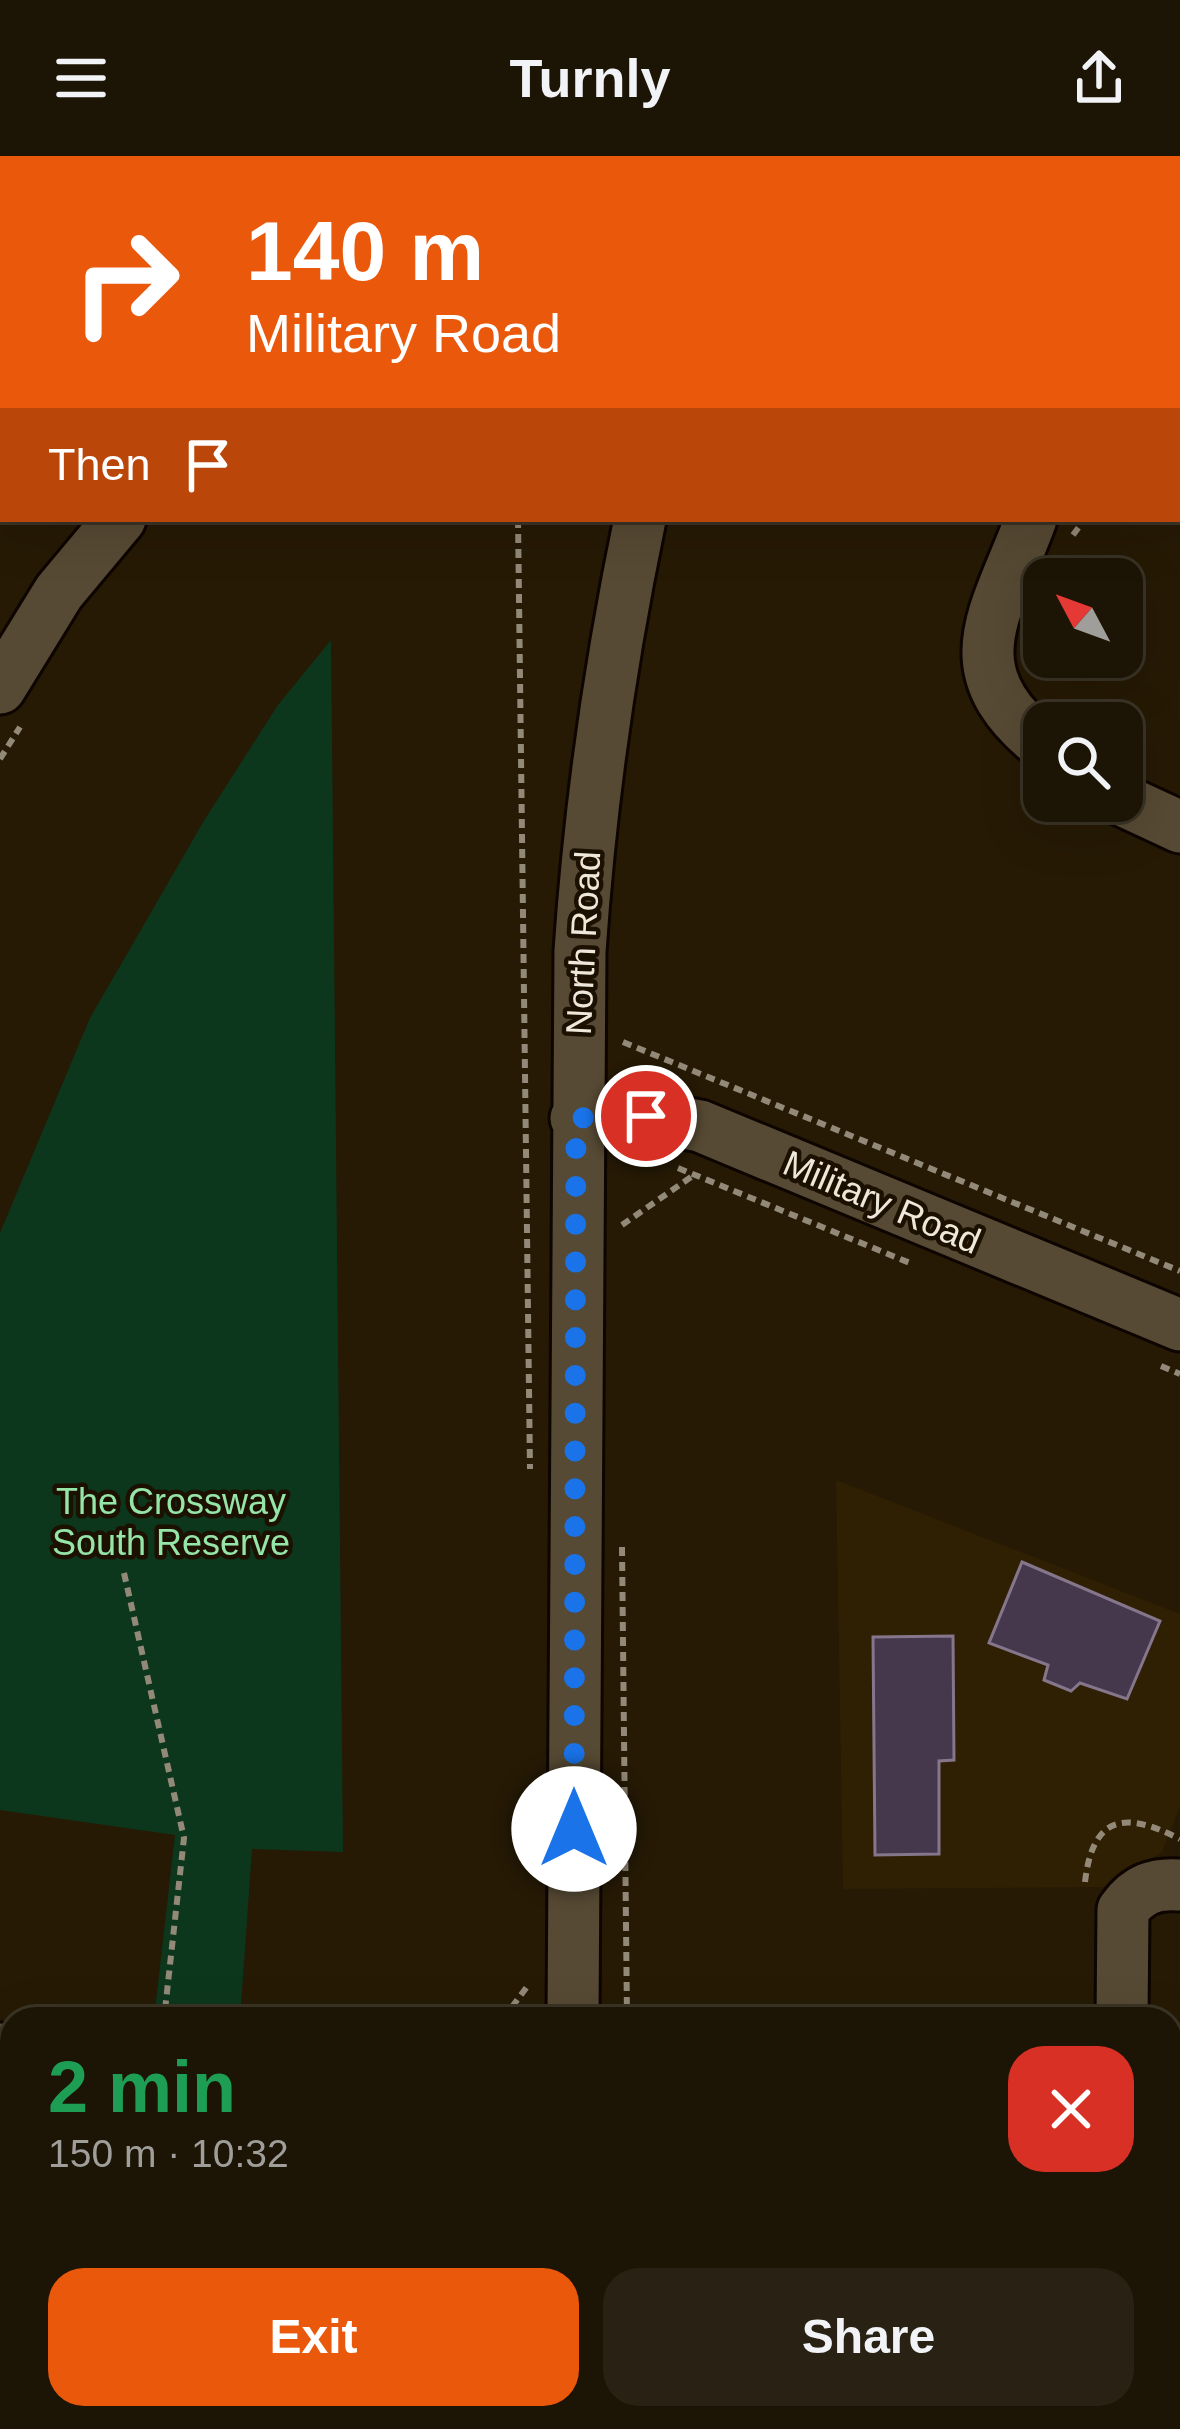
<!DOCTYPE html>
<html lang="en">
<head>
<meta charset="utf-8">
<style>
	body { margin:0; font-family:Helvetica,sans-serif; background:#292113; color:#f1f3f6; height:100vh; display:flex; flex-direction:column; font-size:45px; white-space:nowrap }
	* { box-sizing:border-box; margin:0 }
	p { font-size:39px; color:#a09e9a }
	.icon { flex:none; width:66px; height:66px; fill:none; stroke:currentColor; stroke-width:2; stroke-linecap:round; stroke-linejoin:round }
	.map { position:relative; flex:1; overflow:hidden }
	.drawer { position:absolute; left:0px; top:1851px; width:1182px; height:423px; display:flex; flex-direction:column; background:#1c1404; border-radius:36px 36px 0 0; box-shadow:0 12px 48px #0002,0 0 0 3px #3a3326 }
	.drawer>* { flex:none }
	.guide { position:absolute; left:0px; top:0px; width:1182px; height:366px; box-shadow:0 12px 48px #0002,0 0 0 3px #3a3326; background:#ea580c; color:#fff; overflow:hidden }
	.needle { width:78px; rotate:311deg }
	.fabs { position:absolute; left:1023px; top:402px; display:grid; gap:24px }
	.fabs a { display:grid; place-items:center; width:120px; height:120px; border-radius:24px; background:#1c1404; box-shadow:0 12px 48px #0002,0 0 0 3px #3a3326; font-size:60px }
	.pin { position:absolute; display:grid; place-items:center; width:102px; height:102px; color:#fff; margin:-51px; border:6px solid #fff; border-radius:50%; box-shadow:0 3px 12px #0007 }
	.me { position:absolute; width:132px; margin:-66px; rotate:0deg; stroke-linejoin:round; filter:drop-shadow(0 0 9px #0008) }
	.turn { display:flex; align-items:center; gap:42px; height:252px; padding:0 48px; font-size:54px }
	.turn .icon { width:156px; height:156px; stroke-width:2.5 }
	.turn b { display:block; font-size:84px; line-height:102px }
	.then { display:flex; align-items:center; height:114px; padding:0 48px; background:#0003; gap:24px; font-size:45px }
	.round { display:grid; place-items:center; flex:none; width:126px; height:126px; border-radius:36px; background:#292113 }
	.head { display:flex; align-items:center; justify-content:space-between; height:204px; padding:0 48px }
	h1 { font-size:72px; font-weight:600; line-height:90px; color:#1e9e55 }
	.action { display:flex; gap:24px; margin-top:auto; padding:24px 48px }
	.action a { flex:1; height:138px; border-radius:36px; background:#ea580c; color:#fff; font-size:48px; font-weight:600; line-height:138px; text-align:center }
	.action a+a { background:#292113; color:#f1f3f6 }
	header { display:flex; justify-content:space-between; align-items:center; height:156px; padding:0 48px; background:#1c1404; font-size:54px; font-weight:600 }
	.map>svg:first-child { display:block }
	.built { fill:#2f1f03 }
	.green { fill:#0d371c }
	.building { fill:#45374c; stroke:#85768c; stroke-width:3 }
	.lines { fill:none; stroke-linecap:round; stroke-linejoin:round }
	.minor-casing { stroke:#0e0500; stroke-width:57 }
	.path { stroke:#938978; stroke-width:6; stroke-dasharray:9 6; stroke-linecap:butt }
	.minor { stroke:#574a34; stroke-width:51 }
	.route { stroke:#1a73e8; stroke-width:21; stroke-dasharray:0 37.8 }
	.labels { text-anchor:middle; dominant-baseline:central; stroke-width:9; stroke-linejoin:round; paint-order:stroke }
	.street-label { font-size:36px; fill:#efe7da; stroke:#1c1100 }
	.park-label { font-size:36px; fill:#95e5a9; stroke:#1c1100 }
</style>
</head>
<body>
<header><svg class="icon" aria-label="menu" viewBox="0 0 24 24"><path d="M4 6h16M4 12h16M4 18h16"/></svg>Turnly<svg class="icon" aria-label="share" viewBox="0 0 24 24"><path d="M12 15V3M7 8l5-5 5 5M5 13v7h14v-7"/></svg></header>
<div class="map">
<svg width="1180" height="2273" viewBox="0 0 1180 2273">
	<rect width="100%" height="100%" fill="#261a05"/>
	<path class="built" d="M836,1324L1180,1458V1650L1162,1696L1111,1731L843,1733Z"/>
	<path class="green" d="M331,484L343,1696L252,1693L240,1863H154L175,1679L0,1654V1077L90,862L205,663L278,549Z"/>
	<path class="building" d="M1022,1406L1160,1465L1127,1543L1080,1527L1071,1535L1044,1524L1048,1509L989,1487Z
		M953,1480L954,1604L939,1605V1698L875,1699L873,1481Z
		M199,2262H491L484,2273L199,2270Z"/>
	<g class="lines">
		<g class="minor-casing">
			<path id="minor" d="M615,0L622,3
				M755,3L757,0
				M0,30L3,33
				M1031,363C996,458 949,513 1044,589
				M0,532L59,436L120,363
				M1122,644L1180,671
				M576,962L646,960L700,970L1180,1169
				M573,1863L580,795C590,648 610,507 640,363
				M1122,1863L1123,1754C1138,1733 1155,1727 1180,1729
				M0,1893L12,1896
				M1170,2257L1180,2256
				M113,2262V2273
				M1129,2262V2273
				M592,2268L938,2262"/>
		</g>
		<path class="path" d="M512,0L517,3
			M815,3L816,0
			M0,88L3,91
			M518,363L530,1313
			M1073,379L1085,363
			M0,603L20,571
			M1058,645L1085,663
			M623,886L1180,1115
			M678,1012L910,1107
			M622,1069L694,1019
			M1161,1210L1180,1218
			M622,1391L627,1863
			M124,1417L184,1682L164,1863
			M1085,1726C1093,1657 1127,1656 1180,1683
			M503,1863L529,1828
			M1170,2206L1180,2210
			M543,2262V2273"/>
		<use href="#minor" class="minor"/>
	</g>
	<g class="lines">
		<path class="route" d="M574,1673L576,962L646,960"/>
	</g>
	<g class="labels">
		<g class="street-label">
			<text transform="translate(583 787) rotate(-87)">North Road</text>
			<text transform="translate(882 1046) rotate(23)">Military Road</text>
		</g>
		<g class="park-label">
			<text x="171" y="1345">The Crossway<tspan x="171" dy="41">South Reserve</tspan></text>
		</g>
	</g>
</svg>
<div class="fabs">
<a><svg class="needle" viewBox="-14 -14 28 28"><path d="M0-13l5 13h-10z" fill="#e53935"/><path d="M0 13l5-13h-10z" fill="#a09e9a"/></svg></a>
<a><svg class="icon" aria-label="search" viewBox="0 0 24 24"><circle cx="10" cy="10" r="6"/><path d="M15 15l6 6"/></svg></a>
</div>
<div class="pin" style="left:646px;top:960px;background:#d93025"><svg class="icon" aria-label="arrive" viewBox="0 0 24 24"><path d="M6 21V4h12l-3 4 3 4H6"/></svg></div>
<svg class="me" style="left:574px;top:1673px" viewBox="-20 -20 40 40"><circle r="19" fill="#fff"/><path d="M0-13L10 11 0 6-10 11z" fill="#1a73e8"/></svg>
<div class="guide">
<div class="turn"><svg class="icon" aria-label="right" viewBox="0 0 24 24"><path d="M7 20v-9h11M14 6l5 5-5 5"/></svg><div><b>140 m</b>Military Road</div></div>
<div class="then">Then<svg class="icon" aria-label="arrive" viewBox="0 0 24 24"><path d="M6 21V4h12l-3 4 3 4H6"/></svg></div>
</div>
<section class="drawer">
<div class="head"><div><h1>2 min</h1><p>150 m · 10:32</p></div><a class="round" style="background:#d93025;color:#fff"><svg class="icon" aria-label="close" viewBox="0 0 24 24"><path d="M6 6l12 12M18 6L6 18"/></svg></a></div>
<div class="action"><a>Exit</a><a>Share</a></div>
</section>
</div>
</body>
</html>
